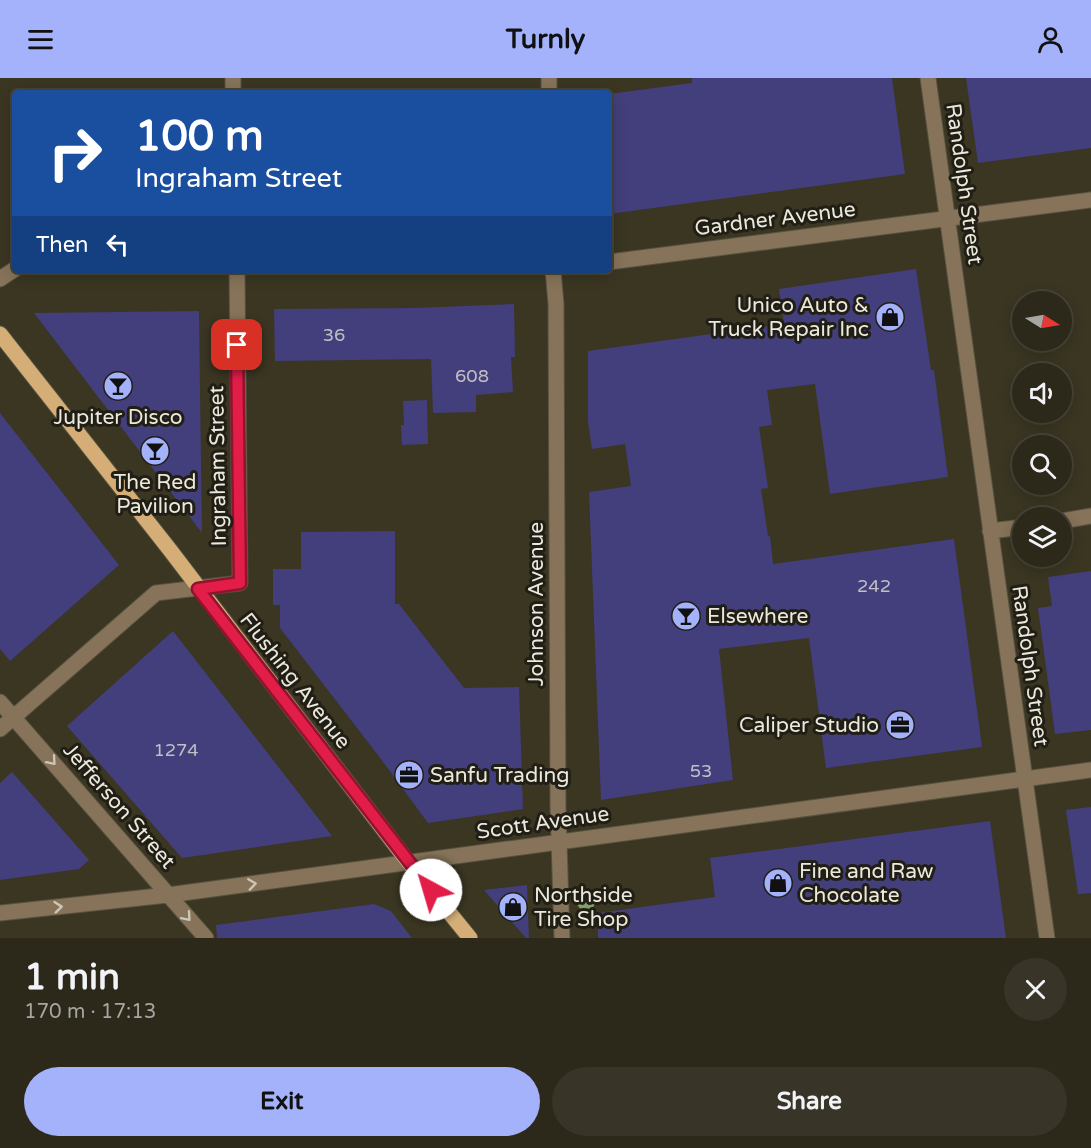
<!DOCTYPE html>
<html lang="en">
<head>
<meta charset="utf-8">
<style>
	body { margin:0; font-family:"Varela Round",sans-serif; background:#383427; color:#f1f3f6; height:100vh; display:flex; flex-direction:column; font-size:22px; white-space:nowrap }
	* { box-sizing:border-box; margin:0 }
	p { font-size:20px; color:#a6a6a2 }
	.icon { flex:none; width:33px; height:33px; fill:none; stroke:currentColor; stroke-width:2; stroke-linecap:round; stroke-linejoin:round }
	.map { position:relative; height:860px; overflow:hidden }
	.sheet { display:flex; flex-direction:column; background:#2c281a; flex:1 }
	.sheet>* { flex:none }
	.top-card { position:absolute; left:12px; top:12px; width:600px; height:183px; border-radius:6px; box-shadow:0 3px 15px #0003,0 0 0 2px #484439; background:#1a4fa0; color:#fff; overflow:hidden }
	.needle { width:39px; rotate:101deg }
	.tools { position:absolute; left:1012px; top:213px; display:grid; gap:12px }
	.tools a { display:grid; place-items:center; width:60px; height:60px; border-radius:50%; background:#2c281a; box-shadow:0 3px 15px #0003,0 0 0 2px #484439; font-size:30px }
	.pin { position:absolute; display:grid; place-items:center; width:51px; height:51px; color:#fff; margin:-26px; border-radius:12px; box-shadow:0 3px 9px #0006 }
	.me { position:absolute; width:66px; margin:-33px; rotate:321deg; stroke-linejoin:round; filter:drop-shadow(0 0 4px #0008) }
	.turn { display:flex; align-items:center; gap:21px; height:126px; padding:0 24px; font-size:27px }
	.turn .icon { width:78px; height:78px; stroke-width:2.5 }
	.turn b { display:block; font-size:42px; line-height:51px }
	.then { display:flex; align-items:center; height:57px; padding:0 24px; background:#0003; gap:12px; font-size:22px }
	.round { display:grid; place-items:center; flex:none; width:63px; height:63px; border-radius:32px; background:#383427 }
	.summary { display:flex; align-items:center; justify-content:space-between; height:102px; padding:0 24px }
	h1 { font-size:36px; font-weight:700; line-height:45px }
	.cta { display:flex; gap:12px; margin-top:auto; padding:12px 24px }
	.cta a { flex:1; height:69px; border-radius:36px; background:#a4b2fc; color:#111; font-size:24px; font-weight:700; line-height:69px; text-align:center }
	.cta a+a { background:#383427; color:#f1f3f6 }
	header { display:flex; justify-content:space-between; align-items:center; height:78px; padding:0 24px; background:#a4b2fc; color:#111; font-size:27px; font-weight:700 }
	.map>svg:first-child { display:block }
	.building { fill:#423f7c }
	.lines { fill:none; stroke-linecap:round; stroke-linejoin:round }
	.minor-casing { stroke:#565240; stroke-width:17 }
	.major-casing { stroke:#565240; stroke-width:17 }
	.minor { stroke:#867359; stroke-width:15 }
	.major { stroke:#d5ae77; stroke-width:15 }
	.tree { fill:#80a067 }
	.oneway { stroke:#cdc5b5 }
	.route-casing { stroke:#92132f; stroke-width:15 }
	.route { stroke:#e11d48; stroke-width:10 }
	.labels { text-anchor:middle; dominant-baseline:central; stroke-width:6; stroke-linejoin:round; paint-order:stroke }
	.number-label { font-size:18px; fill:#c1bec4 }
	.street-label { font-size:21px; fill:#ebe8dc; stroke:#201e15 }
	.poi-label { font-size:21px; fill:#ebe8dc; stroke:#201e15; text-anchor:start }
</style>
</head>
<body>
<header><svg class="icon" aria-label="menu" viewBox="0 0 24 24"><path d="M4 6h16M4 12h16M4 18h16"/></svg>Turnly<svg class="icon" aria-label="person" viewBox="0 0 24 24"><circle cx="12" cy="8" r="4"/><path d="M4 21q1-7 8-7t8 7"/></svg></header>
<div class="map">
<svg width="1091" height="860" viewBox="0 0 1091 860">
	<rect width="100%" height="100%" fill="#3a3622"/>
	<path class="building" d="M692,0H892L905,96L609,136V16L692,5Z
		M966,0H1091V70L978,85Z
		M916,191L931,292H934L948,399L830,416L815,306L767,312L772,347L759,349L768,410L761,411L768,458H770L773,486L954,461L982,669L826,690L809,560L719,571L733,702L601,722L589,414L631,408L625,366L592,371L588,344V273L784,246L779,211Z
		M514,226L515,279H511L513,314L476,317V334L433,335L431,281L275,283L274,231L414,230Z
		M199,233L200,314L202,455L34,235Z
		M427,322L428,366L402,367L401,347H404L403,323Z
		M0,335L119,487L10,583L0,571Z
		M395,453V526H399L464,610L519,609L523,731L428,745L381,681L280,550V527H273V491H301V454Z
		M1091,493V652L1055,656L1038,530L1052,528L1048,499Z
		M173,553L332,758L182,780L67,648Z
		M12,694L89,782L79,791L0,802V705Z
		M1091,729V815L1078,816L1066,732Z
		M990,743L1006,860H598V835L715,819L710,780Z
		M527,807L529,860H526L484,812Z
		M374,826L391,833L412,860H217L216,847Z"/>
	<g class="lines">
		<g class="minor-casing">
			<path id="minor" d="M233,0V15
				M549,0V15
				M928,0L1047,860
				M609,184L1091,122
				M553,192L556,226L558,729L562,860
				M0,201L15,191
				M1062,443L1091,438
				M990,453L1023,449
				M0,624L206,860
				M0,651L156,515L240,505L237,192
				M0,835L168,817L1091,692"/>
		</g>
		<g class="major-casing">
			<path id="major" d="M0,256L170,472L409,785L470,860"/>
		</g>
		<use href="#minor" class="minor"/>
		<use href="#major" class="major"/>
	</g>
	<circle class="tree" cx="586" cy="824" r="9"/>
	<defs><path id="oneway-chevron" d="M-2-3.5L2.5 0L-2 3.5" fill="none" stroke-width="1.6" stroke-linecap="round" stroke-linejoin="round" transform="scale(1.5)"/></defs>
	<g class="oneway">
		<use href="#oneway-chevron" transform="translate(52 683) rotate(49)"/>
		<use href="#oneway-chevron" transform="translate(252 806) rotate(-8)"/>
		<use href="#oneway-chevron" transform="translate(58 829) rotate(-6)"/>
		<use href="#oneway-chevron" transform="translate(187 839) rotate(49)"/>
	</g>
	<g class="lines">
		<g class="route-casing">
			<path id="route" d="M237,267L240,505L198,511L431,812"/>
		</g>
		<use href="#route" class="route"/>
	</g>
	<defs>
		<g id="shop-disc" transform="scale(1.5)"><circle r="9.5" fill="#a4b2fc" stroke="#201e15"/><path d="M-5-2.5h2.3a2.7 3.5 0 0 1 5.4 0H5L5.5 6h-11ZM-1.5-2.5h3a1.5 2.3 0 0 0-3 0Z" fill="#111"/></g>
		<g id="bar-disc" transform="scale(1.5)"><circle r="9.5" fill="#a4b2fc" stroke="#201e15"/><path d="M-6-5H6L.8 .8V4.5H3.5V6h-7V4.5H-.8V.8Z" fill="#111"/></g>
		<g id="office-disc" transform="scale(1.5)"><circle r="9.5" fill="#a4b2fc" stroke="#201e15"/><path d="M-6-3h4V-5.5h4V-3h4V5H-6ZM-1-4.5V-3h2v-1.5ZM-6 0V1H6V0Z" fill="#111"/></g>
	</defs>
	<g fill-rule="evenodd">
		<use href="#shop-disc" x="890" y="239"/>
		<use href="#bar-disc" x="118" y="308"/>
		<use href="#bar-disc" x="155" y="373"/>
		<use href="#bar-disc" x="686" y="538"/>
		<use href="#office-disc" x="900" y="647"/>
		<use href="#office-disc" x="409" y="697"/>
		<use href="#shop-disc" x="778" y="805"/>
		<use href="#shop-disc" x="513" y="829"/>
	</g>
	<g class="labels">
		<g class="number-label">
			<text x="334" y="257">36</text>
			<text x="472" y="298">608</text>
			<text x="874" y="508">242</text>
			<text x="176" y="672">1274</text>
			<text x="701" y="693">53</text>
		</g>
		<g class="street-label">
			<text transform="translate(964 106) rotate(82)">Randolph Street</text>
			<text transform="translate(775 141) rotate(-7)">Gardner Avenue</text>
			<text transform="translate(218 388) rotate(-91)">Ingraham Street</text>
			<text transform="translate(536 526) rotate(-90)">Johnson Avenue</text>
			<text transform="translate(1030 588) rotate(82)">Randolph Street</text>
			<text transform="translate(295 603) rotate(52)">Flushing Avenue</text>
			<text transform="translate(119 728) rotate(49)">Jefferson Street</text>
			<text transform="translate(543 745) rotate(-8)">Scott Avenue</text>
		</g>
		<g class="poi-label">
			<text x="869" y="227" text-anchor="end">Unico Auto &amp;<tspan x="869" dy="24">Truck Repair Inc</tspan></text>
			<text x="118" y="339" text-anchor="middle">Jupiter Disco</text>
			<text x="155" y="404" text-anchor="middle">The Red<tspan x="155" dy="24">Pavilion</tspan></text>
			<text x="707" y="538">Elsewhere</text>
			<text x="879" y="647" text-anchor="end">Caliper Studio</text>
			<text x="430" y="697">Sanfu Trading</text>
			<text x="799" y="793">Fine and Raw<tspan x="799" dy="24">Chocolate</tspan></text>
			<text x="534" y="817">Northside<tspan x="534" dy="24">Tire Shop</tspan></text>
		</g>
	</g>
</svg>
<div class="tools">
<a><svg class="needle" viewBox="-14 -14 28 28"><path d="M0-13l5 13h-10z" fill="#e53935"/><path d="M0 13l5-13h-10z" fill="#a6a6a2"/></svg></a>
<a><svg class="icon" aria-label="sound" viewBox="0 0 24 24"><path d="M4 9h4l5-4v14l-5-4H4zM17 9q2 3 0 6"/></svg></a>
<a><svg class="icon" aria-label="search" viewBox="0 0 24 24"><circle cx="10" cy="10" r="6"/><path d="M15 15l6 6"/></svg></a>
<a><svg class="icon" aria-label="layers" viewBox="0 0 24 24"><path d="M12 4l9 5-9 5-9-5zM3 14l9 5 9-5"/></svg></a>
</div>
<div class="pin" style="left:237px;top:267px;background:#d93025"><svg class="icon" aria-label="arrive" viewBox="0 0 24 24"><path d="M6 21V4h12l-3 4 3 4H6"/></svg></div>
<svg class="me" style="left:431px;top:812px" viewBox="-20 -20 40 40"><circle r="19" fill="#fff"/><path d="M0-13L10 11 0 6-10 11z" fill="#e11d48"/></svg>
<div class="top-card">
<div class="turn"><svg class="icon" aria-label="right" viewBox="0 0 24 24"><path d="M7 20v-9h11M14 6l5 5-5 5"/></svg><div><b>100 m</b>Ingraham Street</div></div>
<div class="then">Then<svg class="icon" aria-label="left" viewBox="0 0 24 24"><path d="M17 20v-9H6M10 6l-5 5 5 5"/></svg></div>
</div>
</div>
<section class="sheet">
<div class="summary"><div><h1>1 min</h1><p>170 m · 17:13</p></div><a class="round"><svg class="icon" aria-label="close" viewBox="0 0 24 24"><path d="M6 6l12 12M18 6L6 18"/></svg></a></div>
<div class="cta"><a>Exit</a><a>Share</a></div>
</section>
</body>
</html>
